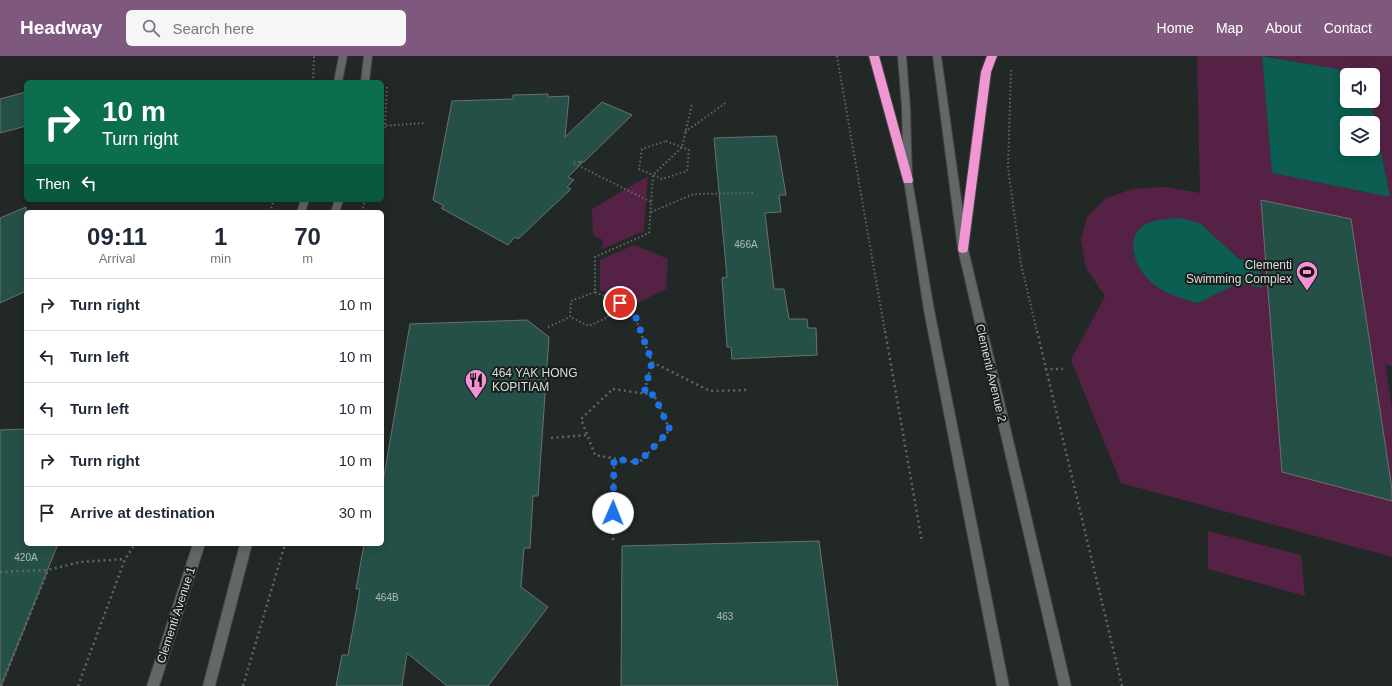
<!DOCTYPE html>
<html lang="en">
<head>
<meta charset="utf-8">
<style>
	body { margin:0; font-family:Arial,sans-serif; background:#f6f6f7; color:#1f2937; height:100vh; display:flex; flex-direction:column; font-size:15px; white-space:nowrap }
	* { box-sizing:border-box; margin:0 }
	p { font-size:13px; color:#747a83 }
	.icon { flex:none; width:22px; height:22px; fill:none; stroke:currentColor; stroke-width:2; stroke-linecap:round; stroke-linejoin:round }
	.map { position:relative; flex:1; overflow:hidden }
	.details { position:absolute; left:24px; top:154px; width:360px; height:336px; display:flex; flex-direction:column; background:#fff; border-radius:6px; box-shadow:0 2px 10px #0003 }
	.details>* { flex:none }
	.top-card { position:absolute; left:24px; top:24px; width:360px; height:122px; border-radius:6px; box-shadow:0 2px 10px #0003; background:#0b6e4f; color:#fff; overflow:hidden }
	.controls { position:absolute; left:1340px; top:12px; display:grid; gap:8px }
	.controls a { display:grid; place-items:center; width:40px; height:40px; border-radius:6px; background:#fff; box-shadow:0 2px 10px #0003; font-size:20px }
	.pin { position:absolute; display:grid; place-items:center; width:34px; height:34px; color:#fff; margin:-17px; border:2px solid #fff; border-radius:50%; box-shadow:0 1px 4px #0007 }
	.me { position:absolute; width:44px; margin:-22px; rotate:1deg; stroke-linejoin:round; filter:drop-shadow(0 0 3px #0008) }
	.turn { display:flex; align-items:center; gap:14px; height:84px; padding:0 12px; font-size:18px }
	.turn .icon { width:52px; height:52px; stroke-width:2.5 }
	.turn b { display:block; font-size:28px; line-height:34px }
	.then { display:flex; align-items:center; height:38px; padding:0 12px; background:#0003; gap:8px; font-size:15px }
	.eta { display:flex; justify-content:space-evenly; align-items:center; height:68px; text-align:center }
	.eta b { font-size:24px; font-weight:700; line-height:28px }
	ul { padding:0; list-style:none }
	li { display:flex; align-items:center; gap:12px; height:52px; padding:0 12px; border-top:1px solid #e0e1e3 }
	li div { flex:1 }
	li b { display:block; font-size:15px }
	li em { font-style:normal }
	header { display:flex; align-items:center; gap:24px; box-sizing:border-box; height:56px; padding:0 20px; background:#7f587e; color:#fff }
	header strong { font-size:19px }
	nav { display:flex; gap:22px; margin-inline-start:auto; font-size:14px }
	.search { width:280px; height:36px; background:#f6f6f7; display:flex; align-items:center; gap:10px; box-sizing:border-box; padding:0 14px; border-radius:6px; color:#747a83; font-size:15px }
	.map>svg:first-child { display:block }
	.green { fill:#552246; fill-rule:evenodd }
	.water { fill:#0b5e51; fill-rule:evenodd }
	.building { fill:#255047; stroke:#6b7170 }
	.lines { fill:none; stroke-linecap:round; stroke-linejoin:round }
	.minor-casing { stroke:#424645; stroke-width:2 }
	.secondary-casing { stroke:#424645; stroke-width:2 }
	.motorway-casing { stroke:#424645; stroke-width:2 }
	.path-far1 { stroke:#626765; stroke-width:2; stroke-dasharray:1.5 2.5; stroke-linecap:butt }
	.path { stroke:#626765; stroke-width:2.5; stroke-dasharray:2 3.5; stroke-linecap:butt }
	.minor { fill:#626866; fill-rule:evenodd }
	.secondary { fill:#626866; fill-rule:evenodd }
	.motorway { fill:#f195d3; fill-rule:evenodd }
	.route { stroke:#1a73e8; stroke-width:7; stroke-dasharray:0 12.6 }
	.labels { text-anchor:middle; dominant-baseline:central; stroke-width:4; stroke-linejoin:round; paint-order:stroke }
	.number-label { font-size:10px; fill:#aebab8 }
	.poi-label { font-size:12px; fill:#dbdedd; stroke:#191e1d; text-anchor:end }
	.street-label { font-size:12px; fill:#dbdedd; stroke:#191e1d }
</style>
</head>
<body>
<header>
<strong>Headway</strong>
<div class="search"><svg class="icon" aria-label="search" viewBox="0 0 24 24"><circle cx="10" cy="10" r="6"/><path d="M15 15l6 6"/></svg>Search here</div>
<nav><a>Home</a><a>Map</a><a>About</a><a>Contact</a></nav>
</header>
<div class="map">
<svg width="1392" height="630" viewBox="0 0 1392 630">
	<rect width="100%" height="100%" fill="#222826"/>
	<path class="green" d="M1197,0H1262L1273,117L1390,141L1371,45H1373V19H1366L1265,0H1392V310L1385,309L1392,351V501L1121,427L1071,304L1105,240L1086,212L1081,184L1087,161L1105,143L1132,133L1164,131L1200,137ZM1200,167L1239,203L1259,206L1262,231L1239,227L1198,247L1154,229L1140,213L1133,197Z
		M648,120L644,175L602,193L603,184L593,179L592,153Z
		M634,189L668,203L666,233L635,248L600,234V204Z
		M1208,475L1301,499L1305,540L1208,513Z"/>
	<path class="water" d="M1262,0L1366,18L1347,19V45H1371L1390,141L1272,117ZM1347,67H1373V93H1347Z
		M1179,162L1200,167L1239,203L1259,206L1262,232L1239,227L1198,247C1182,243 1169,239 1156,230C1138,218 1122,186 1143,170C1153,163 1167,163 1179,162Z"/>
	<path class="building" d="M26,36V70L0,77V43Z
		M548,38V41L569,40L565,81L602,46L632,59L584,106H578L582,107L568,121L574,124L567,131L571,133L518,183L515,181L508,189L441,152L444,150L433,144L452,45L513,43V39Z
		M776,80L786,139H779L781,156L765,157L774,233H784L789,263H807L808,272H816L817,299L732,303L731,291H727L722,222L727,221L714,82Z
		M1261,144L1351,163L1392,433V445L1282,416Z
		M26,151V235L0,247V162Z
		M527,264L549,281L538,440H533L530,492H524L521,531L548,551L488,630H447L407,597L402,630H336L342,599H348L360,533H356L364,488H382V432L410,268Z
		M26,373V488H58L1,630L0,629V374Z
		M819,485L838,630H621L622,490Z"/>
	<g class="lines">
		<g class="minor-casing">
			<path id="minor" d="M339,0H347L342,26H334Z
				M364,0H372L369,26H361Z
				M301,144H309L305,156H297Z
				M335,144H343L339,156H331Z
				M193,488H205L159,630H147Z
				M240,488H252L215,630H203Z"/>
		</g>
		<g class="secondary-casing">
			<path id="secondary" d="M898,0H906L910,52L912,124L934,254L1009,630H997L924,254L904,124L902,52Z
				M933,0H941L968,193L1071,630H1059L958,193Z"/>
		</g>
		<g class="motorway-casing">
			<path id="motorway" d="M869,0H879L913,124L912,127H904L903,124Z
				M987,0H997L991,16L968,193L967,196L963,197L959,196L958,193L981,16Z"/>
		</g>
		<path class="path-far1" d="M837,0L885,276
			M1011,14L1008,111L1021,208L1037,276
			M313,26L314,0
			M382,70L424,67
			M685,76L727,46
			M382,80L385,69L387,29
			M666,85L689,94L687,115L662,123L639,113L642,93Z
			M575,105L573,107L651,146
			M270,156L274,144
			M362,156L365,144
			M651,156L694,138L755,137
			M595,236L571,245L570,261L589,270L608,261L609,242
			M548,271L570,261
			M641,276L631,251L595,236V201L649,177L653,119L682,91L692,48"/>
		<path class="path" d="M640,275L652,306L644,337
			M885,275L922,486
			M1037,275L1122,630
			M652,306L710,335L749,334
			M1045,313H1063
			M613,333L654,339L670,374L639,407L595,399L581,363Z
			M551,382L587,379
			M613,484L614,403
			M0,516L48,514L80,506L125,503
			M1,630L48,514
			M78,630L125,503L135,488
			M243,630L285,488"/>
		<use href="#minor" class="minor"/>
		<use href="#secondary" class="secondary"/>
		<use href="#motorway" class="motorway"/>
	</g>
	<g class="lines">
		<path class="route" d="M613,457L614,403L639,406L670,374L654,339L644,338L652,306L632,251L620,247"/>
	</g>
	<defs>
		<g id="stadium-pin" transform="scale(1.15)"><path d="M0 17L-7.5 6A9.5 9.5 0 1 1 7.5 6Z" fill="#f491d4" stroke="#191e1d"/><path d="M0-5a6.5 5 0 1 0 0 10a6.5 5 0 1 0 0-10ZM-3.5-1.8h7v3.6h-7Z" fill="#111"/></g>
		<g id="restaurant-pin" transform="scale(1.15)"><path d="M0 17L-7.5 6A9.5 9.5 0 1 1 7.5 6Z" fill="#f491d4" stroke="#191e1d"/><path d="M-5-6h1v4h1v-4h1v4h1v-4h1v5L-1.5 .5V6h-2V.5L-5-1ZM5-6V6H3V1.5H1.5Q1.5-4 5-6Z" fill="#111"/></g>
	</defs>
	<g fill-rule="evenodd">
		<use href="#stadium-pin" x="1307" y="216"/>
		<use href="#restaurant-pin" x="476" y="324"/>
	</g>
	<g class="labels">
		<g class="number-label">
			<text x="746" y="188">466A</text>
			<text x="26" y="501">420A</text>
			<text x="387" y="541">464B</text>
			<text x="725" y="560">463</text>
		</g>
		<g class="poi-label">
			<text x="1292" y="209">Clementi<tspan x="1292" dy="14">Swimming Complex</tspan></text>
			<text x="492" y="317" text-anchor="start">464 YAK HONG<tspan x="492" dy="14">KOPITIAM</tspan></text>
		</g>
		<g class="street-label">
			<text transform="translate(991 317) rotate(77)">Clementi Avenue 2</text>
			<text transform="translate(176 559) rotate(-72)">Clementi Avenue 1</text>
		</g>
	</g>
</svg>
<div class="controls">
<a><svg class="icon" aria-label="sound" viewBox="0 0 24 24"><path d="M4 9h4l5-4v14l-5-4H4zM17 9q2 3 0 6"/></svg></a>
<a><svg class="icon" aria-label="layers" viewBox="0 0 24 24"><path d="M12 4l9 5-9 5-9-5zM3 14l9 5 9-5"/></svg></a>
</div>
<div class="pin" style="left:620px;top:247px;background:#d93025"><svg class="icon" aria-label="arrive" viewBox="0 0 24 24"><path d="M6 21V4h12l-3 4 3 4H6"/></svg></div>
<svg class="me" style="left:613px;top:457px" viewBox="-20 -20 40 40"><circle r="19" fill="#fff"/><path d="M0-13L10 11 0 6-10 11z" fill="#1a73e8"/></svg>
<div class="top-card">
<div class="turn"><svg class="icon" aria-label="right" viewBox="0 0 24 24"><path d="M7 20v-9h11M14 6l5 5-5 5"/></svg><div><b>10 m</b>Turn right</div></div>
<div class="then">Then<svg class="icon" aria-label="left" viewBox="0 0 24 24"><path d="M17 20v-9H6M10 6l-5 5 5 5"/></svg></div>
</div>
<section class="details">
<div class="eta">
<div><b>09:11</b><p>Arrival</p></div>
<div><b>1</b><p>min</p></div>
<div><b>70</b><p>m</p></div>
</div>
<ul>
<li><svg class="icon" aria-label="right" viewBox="0 0 24 24"><path d="M7 20v-9h11M14 6l5 5-5 5"/></svg><div><b>Turn right</b></div><em>10 m</em></li>
<li><svg class="icon" aria-label="left" viewBox="0 0 24 24"><path d="M17 20v-9H6M10 6l-5 5 5 5"/></svg><div><b>Turn left</b></div><em>10 m</em></li>
<li><svg class="icon" aria-label="left" viewBox="0 0 24 24"><path d="M17 20v-9H6M10 6l-5 5 5 5"/></svg><div><b>Turn left</b></div><em>10 m</em></li>
<li><svg class="icon" aria-label="right" viewBox="0 0 24 24"><path d="M7 20v-9h11M14 6l5 5-5 5"/></svg><div><b>Turn right</b></div><em>10 m</em></li>
<li><svg class="icon" aria-label="arrive" viewBox="0 0 24 24"><path d="M6 21V4h12l-3 4 3 4H6"/></svg><div><b>Arrive at destination</b></div><em>30 m</em></li>
</ul>
</section>
</div>
</body>
</html>
